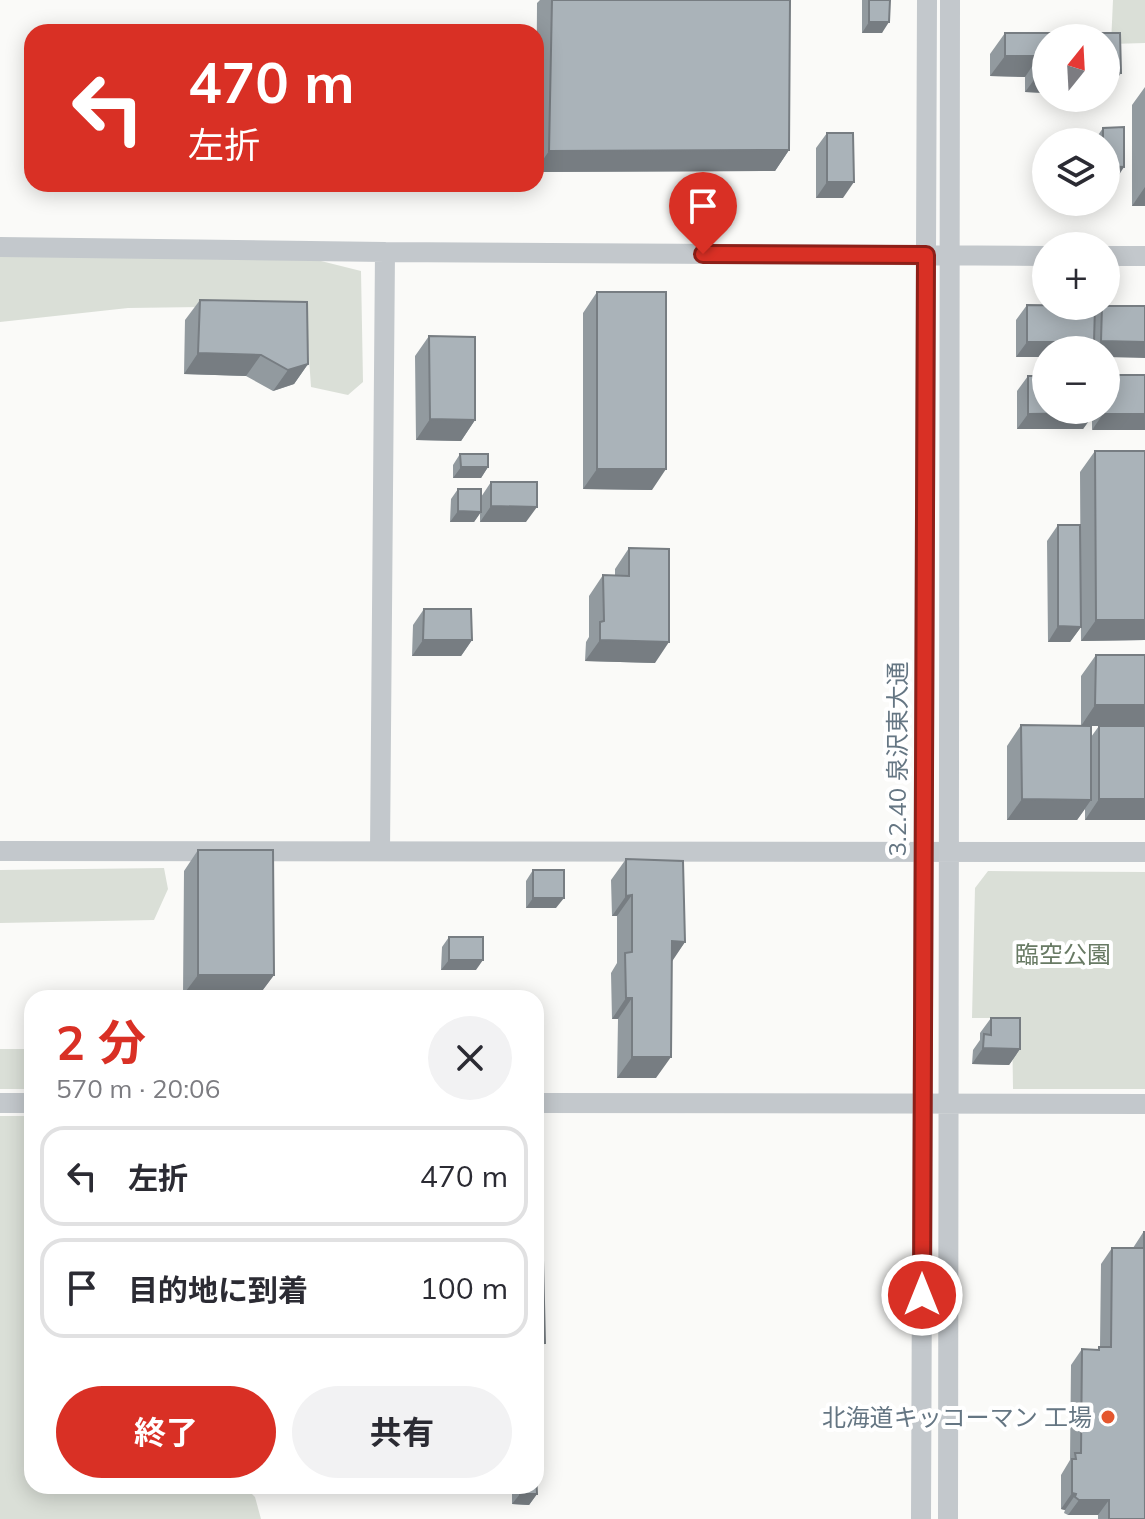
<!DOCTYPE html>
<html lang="ja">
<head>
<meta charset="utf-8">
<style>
	body { margin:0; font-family:Mulish,"Noto Sans JP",sans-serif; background:#f2f2f3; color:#2b2b33; height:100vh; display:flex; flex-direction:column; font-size:30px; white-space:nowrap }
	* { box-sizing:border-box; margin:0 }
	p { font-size:26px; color:#7c7c81 }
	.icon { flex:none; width:44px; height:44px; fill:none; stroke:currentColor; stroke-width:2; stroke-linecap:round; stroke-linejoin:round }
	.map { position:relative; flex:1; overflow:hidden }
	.side { position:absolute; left:24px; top:990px; width:520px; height:504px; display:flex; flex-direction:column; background:#fff; border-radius:24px; box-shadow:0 4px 20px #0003 }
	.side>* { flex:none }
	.guide { position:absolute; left:24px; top:24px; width:520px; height:168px; border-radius:24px; box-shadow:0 4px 20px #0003; background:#d93025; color:#fff; overflow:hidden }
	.needle { width:52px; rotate:18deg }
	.fabs { position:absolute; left:1032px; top:24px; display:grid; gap:16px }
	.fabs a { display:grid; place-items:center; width:88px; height:88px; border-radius:50%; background:#fff; box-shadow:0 4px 20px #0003; font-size:40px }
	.pin { position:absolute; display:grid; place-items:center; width:68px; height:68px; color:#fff; margin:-82px -34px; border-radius:50% 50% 50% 0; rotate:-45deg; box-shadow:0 0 8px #0007 }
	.pin .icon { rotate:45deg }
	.me { position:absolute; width:88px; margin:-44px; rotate:0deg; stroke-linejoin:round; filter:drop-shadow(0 0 6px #0008) }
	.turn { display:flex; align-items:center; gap:28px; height:168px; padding:0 32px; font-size:36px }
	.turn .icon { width:104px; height:104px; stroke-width:2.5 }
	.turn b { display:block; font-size:56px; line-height:68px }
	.round { display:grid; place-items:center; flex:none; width:84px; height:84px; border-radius:42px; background:#f2f2f3 }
	.headline { display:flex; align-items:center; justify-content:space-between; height:136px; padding:0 32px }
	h1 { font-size:48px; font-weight:700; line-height:60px; color:#d93025 }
	.primary-button { display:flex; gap:16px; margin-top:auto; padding:16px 32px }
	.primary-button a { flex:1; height:92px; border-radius:48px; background:#d93025; color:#fff; font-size:32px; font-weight:700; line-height:92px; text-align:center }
	.primary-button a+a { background:#f2f2f3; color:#2b2b33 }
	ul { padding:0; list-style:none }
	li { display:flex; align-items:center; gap:24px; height:100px; margin:0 16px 12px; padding:0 16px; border:4px solid #e1e1e2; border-radius:24px }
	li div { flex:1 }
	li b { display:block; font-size:30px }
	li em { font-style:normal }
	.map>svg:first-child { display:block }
	.green { fill:#dadfd7 }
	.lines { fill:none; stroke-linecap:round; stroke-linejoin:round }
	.tertiary { stroke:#c3c8cc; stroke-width:20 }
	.wall { fill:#929a9f; fill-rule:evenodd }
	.shaded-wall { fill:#777d82 }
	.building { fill:#aab3b9; stroke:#777d82; stroke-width:2 }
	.route-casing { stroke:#8d1f18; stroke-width:20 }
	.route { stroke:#d93025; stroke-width:14 }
	.poi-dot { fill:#e4572e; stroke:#fff; stroke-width:3 }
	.labels { text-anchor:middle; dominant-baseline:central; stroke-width:8; stroke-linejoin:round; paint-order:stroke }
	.street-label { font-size:24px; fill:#657683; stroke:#fff }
	.park-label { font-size:24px; fill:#687a64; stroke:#fff }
	.poi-label { font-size:24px; fill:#657683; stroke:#fff; text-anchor:end }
</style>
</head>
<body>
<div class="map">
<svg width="1145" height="1519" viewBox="0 0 1145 1519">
	<rect width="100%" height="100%" fill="#fafaf8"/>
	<path class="green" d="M1113,0H1145V43L1111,44Z
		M0,254L309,258L361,271L363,382L348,395L311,387L305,301L280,306L128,308L0,322Z
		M164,868L168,889L154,920L0,923V870Z
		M988,871L1145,872V1089H1013L1012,1018H972L975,888Z
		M0,1049H32V1089H0Z
		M0,1116H32V1486H244L255,1497L261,1519H0Z"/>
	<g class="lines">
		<path class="tertiary" d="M0,247L385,252
			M1106,256H1145
			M0,851L1145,852
			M380,851L385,252L1046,256
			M0,1103H32
			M536,1103L1145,1104
			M921,1519L927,0
			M948,1519L950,0"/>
	</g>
	<path class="wall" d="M540,0H790L789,150L775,171L536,172L537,3Z
		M862,0H890L882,33H862Z
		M1005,33H1120L1121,73L1106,93V38H1046V93L1025,92V77L990,76V54Z
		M1145,87V206H1132V105Z
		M1103,128L1117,178L1106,142H1096V138Z
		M827,133L843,198H816V148Z
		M597,292L652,490L583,489V313Z
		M200,300L308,364L294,384L273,391L246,376L184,374L185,320Z
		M1027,305L1095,316L1101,306L1106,350H1090V347L1088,350H1046L1016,357V320Z
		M429,336L475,420L461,441L416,440L415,356Z
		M1145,375L1092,430V417L1083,429H1017V391L1028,376L1046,410H1106Z
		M1095,451L1145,640L1081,641L1080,472Z
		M460,454L488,467L481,478H453V465Z
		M491,482L526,522H480V513L474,522H450L451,499L458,489L481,497Z
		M1058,525L1081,627L1070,642H1048L1047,541Z
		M629,548L655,663L585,661L586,642L589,637V596L603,575L615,576V569Z
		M424,609L472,640L461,656H412L413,625Z
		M1096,655H1145V820H1085V809L1077,820H1007V746L1021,725L1081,726V676ZM1091,726H1127H1099L1091,737Z
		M198,850L274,975L259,995H183L184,871Z
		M626,859L685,942L671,961L656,1078H617L618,1019H612L611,973L617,963V916H612L611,880Z
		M533,870L556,908H526V881Z
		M449,937L476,970H441L442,947Z
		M991,1018L1020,1049L1009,1065L972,1064L973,1050L980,1040V1033Z
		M1144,1231L1145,1519H1098V1515H1068L1064,1513L1065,1510L1061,1509V1475L1070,1460L1071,1365L1082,1349L1097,1350L1100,1347L1101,1264L1112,1248H1133Z
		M512,1486H536L537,1494L529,1505L512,1504Z"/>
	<path class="shaded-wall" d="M869,22H889L882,33H862Z
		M1005,56H1039L1025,77L990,76Z
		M1040,72H1046V93L1025,92Z
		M1106,73H1121L1107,93H1106Z
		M789,150L775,171L536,172V170L549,151Z
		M1106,166L1124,167L1117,178L1106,177Z
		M827,182H854L843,198H816Z
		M1145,187V206H1132Z
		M1101,341L1145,342V358L1106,357V350H1095Z
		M1027,342H1094L1088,350H1046V357H1016Z
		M198,353L261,355L246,376L184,374Z
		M308,364L294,384L273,391L288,370Z
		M1094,413L1083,429H1017L1028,414Z
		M1103,414H1145V430H1092Z
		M430,419L475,420L461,441L416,440Z
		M461,467H488L481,478H453Z
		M597,469H666L652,490L583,489Z
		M491,506L537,507L526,522H480Z
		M458,511L481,512L474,522H450Z
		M1096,620H1145V640L1081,641Z
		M1058,626L1081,627L1070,642H1048Z
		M423,640H472L461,656H412Z
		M600,640L669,642L655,663L585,661Z
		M1095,705H1145V726H1081Z
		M1022,799L1091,800L1077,820H1007Z
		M1099,799H1145V820H1085Z
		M632,895L617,916H612L626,896Z
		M533,898H564L556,908H526Z
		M672,941L685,942L671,963Z
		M449,960H483L476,970H441Z
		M198,975H274L259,995H183Z
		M626,998H632L618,1019H612Z
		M983,1048L1020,1049L1009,1065L972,1064Z
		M632,1057H671L656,1078H617Z
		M536,1343H545L536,1356Z
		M1072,1493L1076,1494L1065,1510L1061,1509Z
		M520,1494H537L529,1505L512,1504Z
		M1079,1500H1109L1098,1515H1068Z"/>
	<path class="building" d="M552,0H790L789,150L549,151Z
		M869,0H890L889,22H869Z
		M1005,33H1120L1121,73H1106V38H1046V72H1040L1039,56H1005Z
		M1124,127V167L1106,166V142H1103V128Z
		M827,133H853L854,182H827Z
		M597,292H666V469H597Z
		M200,300L307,302L308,364L288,370L261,355L198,353Z
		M1027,305L1095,306L1094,342H1027Z
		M1102,306H1145V342L1101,341Z
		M429,336L475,337V420L430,419Z
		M1106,375H1145V414H1103V410H1106Z
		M1028,376H1046V410H1094V413L1028,414Z
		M1095,451H1145V620H1096Z
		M460,454H488V467H461Z
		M491,482H537V507L491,506Z
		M458,489H481V512L458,511Z
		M1058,525H1080L1081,627L1058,626Z
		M629,548L669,549V642L600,640V622L604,621L603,575L629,576Z
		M424,609H471L472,640H423Z
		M1096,655H1145V705H1095Z
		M1021,725L1091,726V800L1022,799Z
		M1099,726H1145V799H1099Z
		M198,850H273L274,975H198Z
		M626,859L683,861L685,942L672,941L671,1057H632V998H626L625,953L632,952V895L626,896Z
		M533,870H564V898H533Z
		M449,937H483V960H449Z
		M991,1018H1020V1049L983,1048L984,1034L991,1035Z
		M1144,1231L1145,1519H1109V1500H1079L1075,1497L1076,1494L1072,1493V1459H1076L1075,1453H1081L1082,1349L1099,1350V1347H1111L1112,1248H1144Z
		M536,1260H543L545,1343H536Z
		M536,1436H537V1459H536Z
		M536,1471L537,1494H520V1486H536Z"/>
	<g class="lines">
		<g class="route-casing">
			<path id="route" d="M703,254L926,255L922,1295"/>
		</g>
		<use href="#route" class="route"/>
	</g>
	<circle class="poi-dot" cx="1108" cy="1417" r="8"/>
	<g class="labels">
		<g class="street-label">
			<text transform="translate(897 759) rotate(-90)">3.2.40 泉沢東大通</text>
		</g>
		<g class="park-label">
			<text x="1063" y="954">臨空公園</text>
		</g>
		<g class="poi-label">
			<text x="1092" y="1417">北海道キッコーマン 工場</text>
		</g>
	</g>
</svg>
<div class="fabs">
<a><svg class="needle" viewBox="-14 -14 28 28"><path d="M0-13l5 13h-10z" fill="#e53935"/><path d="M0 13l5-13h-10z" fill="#7c7c81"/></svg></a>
<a><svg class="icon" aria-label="layers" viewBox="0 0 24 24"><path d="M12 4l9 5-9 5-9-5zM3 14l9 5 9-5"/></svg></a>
<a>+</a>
<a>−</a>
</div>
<div class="pin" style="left:703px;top:254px;background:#d93025"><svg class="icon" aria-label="arrive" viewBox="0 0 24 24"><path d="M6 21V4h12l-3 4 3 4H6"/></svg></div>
<svg class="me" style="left:922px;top:1295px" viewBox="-20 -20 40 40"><circle r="17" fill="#d93025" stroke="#fff" stroke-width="3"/><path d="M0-11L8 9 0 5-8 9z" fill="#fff"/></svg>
<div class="guide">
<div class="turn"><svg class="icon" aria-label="left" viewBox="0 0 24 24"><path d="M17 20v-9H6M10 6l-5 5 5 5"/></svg><div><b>470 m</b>左折</div></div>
</div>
<section class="side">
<div class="headline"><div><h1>2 分</h1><p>570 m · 20:06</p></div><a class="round"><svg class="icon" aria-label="close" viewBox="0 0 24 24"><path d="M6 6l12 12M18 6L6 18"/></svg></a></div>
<ul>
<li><svg class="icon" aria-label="left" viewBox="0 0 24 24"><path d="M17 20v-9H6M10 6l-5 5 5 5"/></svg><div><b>左折</b></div><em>470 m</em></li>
<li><svg class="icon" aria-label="arrive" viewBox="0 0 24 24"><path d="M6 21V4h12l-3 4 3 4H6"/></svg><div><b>目的地に到着</b></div><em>100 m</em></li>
</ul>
<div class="primary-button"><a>終了</a><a>共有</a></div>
</section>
</div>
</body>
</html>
